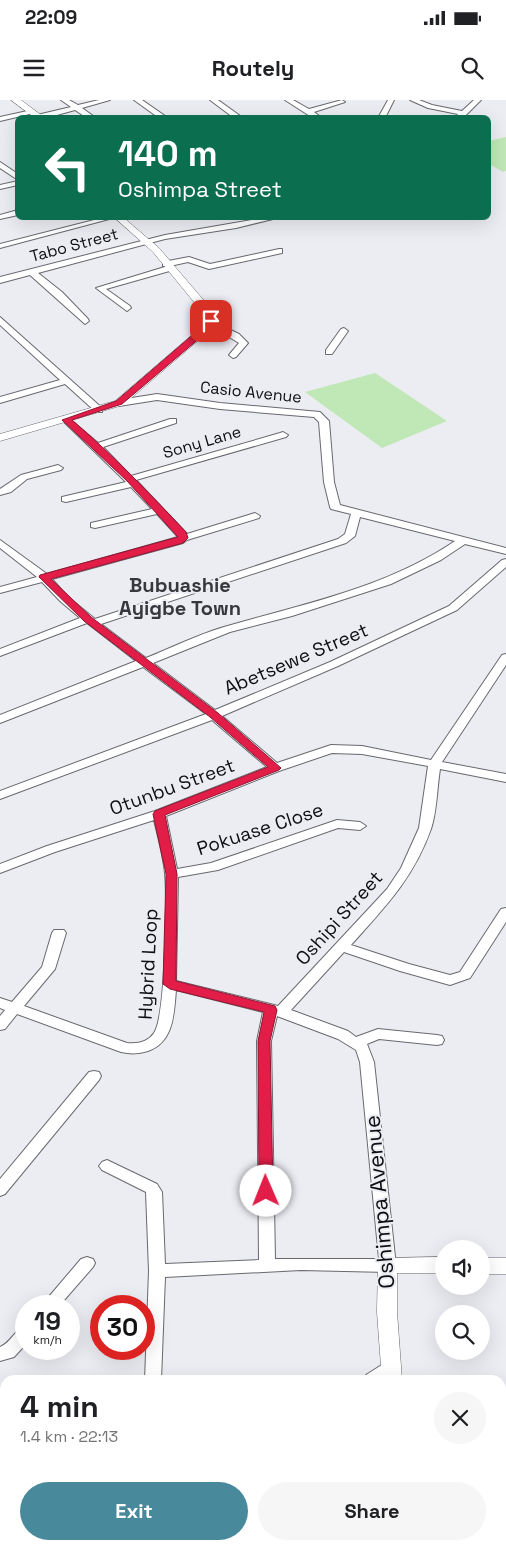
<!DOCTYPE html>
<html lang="en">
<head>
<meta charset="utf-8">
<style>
	body { margin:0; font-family:"Space Grotesk",sans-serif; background:#f6f6f6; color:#202124; height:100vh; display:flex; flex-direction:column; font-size:19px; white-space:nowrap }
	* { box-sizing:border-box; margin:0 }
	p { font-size:16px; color:#757577 }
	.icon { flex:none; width:28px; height:28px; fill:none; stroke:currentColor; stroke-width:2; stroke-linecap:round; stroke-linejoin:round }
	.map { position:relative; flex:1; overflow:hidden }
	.details { position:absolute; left:0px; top:1275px; width:506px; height:175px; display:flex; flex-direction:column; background:#fff; border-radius:15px 15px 0 0; box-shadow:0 5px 20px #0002 }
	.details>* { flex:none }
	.banner { position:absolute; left:15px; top:15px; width:476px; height:105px; border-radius:8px; box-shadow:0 5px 20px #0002; background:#0b6e4f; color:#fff; overflow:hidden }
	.controls { position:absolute; left:435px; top:1140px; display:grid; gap:10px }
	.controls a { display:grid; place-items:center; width:55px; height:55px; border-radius:50%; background:#fff; box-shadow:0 5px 20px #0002; font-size:25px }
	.speed { position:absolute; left:15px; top:1195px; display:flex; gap:10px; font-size:25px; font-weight:700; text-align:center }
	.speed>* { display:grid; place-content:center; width:65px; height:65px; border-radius:50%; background:#fff; box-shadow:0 5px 20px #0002; line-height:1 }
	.speed small { font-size:12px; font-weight:400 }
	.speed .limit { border:8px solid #d22; background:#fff; color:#111 }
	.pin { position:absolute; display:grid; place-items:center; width:42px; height:42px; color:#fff; margin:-21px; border-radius:10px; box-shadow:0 2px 8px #0006 }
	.me { position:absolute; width:55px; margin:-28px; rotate:359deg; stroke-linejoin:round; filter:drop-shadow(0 0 4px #0008) }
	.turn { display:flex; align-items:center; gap:18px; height:105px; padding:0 20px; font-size:22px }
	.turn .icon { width:65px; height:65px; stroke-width:2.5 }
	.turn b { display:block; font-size:35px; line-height:42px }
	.round { display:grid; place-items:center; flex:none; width:52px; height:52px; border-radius:26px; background:#f6f6f6 }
	.overview { display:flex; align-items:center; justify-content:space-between; height:85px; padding:0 20px }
	h1 { font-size:30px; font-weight:600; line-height:38px }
	.cta { display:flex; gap:10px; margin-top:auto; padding:10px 20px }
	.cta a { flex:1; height:58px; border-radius:30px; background:#48899c; color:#fff; font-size:20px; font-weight:600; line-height:58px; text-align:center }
	.cta a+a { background:#f6f6f6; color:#202124 }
	.status { display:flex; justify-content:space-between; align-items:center; height:35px; padding:0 25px; background:#fff; direction:ltr }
	.status svg { height:14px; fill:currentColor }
	header { display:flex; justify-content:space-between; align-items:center; height:65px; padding:0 20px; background:#fff; font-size:22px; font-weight:600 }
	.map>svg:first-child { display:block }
	.green { fill:#c0e8b6 }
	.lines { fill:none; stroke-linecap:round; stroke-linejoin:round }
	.minor-casing { stroke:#68696e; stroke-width:2 }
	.tertiary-casing { stroke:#68696e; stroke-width:1 }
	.minor { fill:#fff; fill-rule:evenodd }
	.tertiary { fill:#fff; fill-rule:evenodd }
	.route { fill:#e11d48; stroke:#92132f }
	.labels { text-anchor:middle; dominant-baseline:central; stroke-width:4; stroke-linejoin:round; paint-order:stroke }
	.far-street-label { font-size:16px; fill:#0d0e10; stroke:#ecedf3 }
	.street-label { font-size:19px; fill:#0d0e10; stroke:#ecedf3 }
	.neighbourhood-label { font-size:20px; font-weight:bold; fill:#37383c; stroke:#ecedf3 }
	.near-street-label { font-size:22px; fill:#0d0e10; stroke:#ecedf3 }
</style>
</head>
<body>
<div class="status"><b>22:09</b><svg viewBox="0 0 49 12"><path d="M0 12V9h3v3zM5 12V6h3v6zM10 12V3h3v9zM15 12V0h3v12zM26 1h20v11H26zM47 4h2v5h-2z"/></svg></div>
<header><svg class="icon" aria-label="menu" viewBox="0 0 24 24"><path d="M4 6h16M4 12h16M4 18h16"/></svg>Routely<svg class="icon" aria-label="search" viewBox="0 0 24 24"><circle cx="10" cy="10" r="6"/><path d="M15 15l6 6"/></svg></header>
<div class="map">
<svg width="506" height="1450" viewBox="0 0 506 1450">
	<rect width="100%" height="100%" fill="#ecedf3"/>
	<path class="green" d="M506,37V71L503,72L489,64V41Z
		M375,273L447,321L382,348L305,292Z"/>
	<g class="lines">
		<g class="minor-casing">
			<path id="minor" d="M61,0H69L78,5L99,0H110L82,8L96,18H87L75,10L46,18H37V15L71,7Z
				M134,0H142L168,18H159Z
				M210,0H218L243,18H234Z
				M285,0H293L309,9L342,0L345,2L314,12L322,18H313Z
				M388,0H394L385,18H378Z
				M410,0H419L432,5L462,11L474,0H481L463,18H455L458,14L428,8Z
				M32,10L36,12L34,13L0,21V17Z
				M0,62L18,74V80L0,68Z
				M18,81V85L0,89V85Z
				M18,110V115L0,119V115Z
				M102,118H113L0,148V144Z
				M264,118H277L236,128L165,139L38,173L62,192L88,219L89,221L85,224L30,175L0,183V177L165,135Z
				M279,149H282V153L209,169L188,162L170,166L174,168L173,170L106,189L130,206L131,208L127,211L96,188L168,166H163V162L189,157L210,164Z
				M0,217L102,308V312H96L65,284L0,303V297L60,280L0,225Z
				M222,226L239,234L248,243L236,257L233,258L229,255L239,243L219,231L218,229Z
				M344,228L348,231L332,254H326V250L341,229Z
				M157,294L220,303L320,312L329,321L334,382L340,405L506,448V454L465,444L441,460L391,484L292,516L230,532L153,563L215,610L330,562L449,506L502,460L506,459V467L457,510L338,566L222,616L277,663L331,645L362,646L431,660L502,555L506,554V565L442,662L506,674V682L440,669C437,688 437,711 431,729C413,779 385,807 351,845L409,864L450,875L460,872L501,809L506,808V822L470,878L450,885L400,871L344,852L291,910L348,931L356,937L378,929L437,935L442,936L444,940L442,944L437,945L379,939L367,944L374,962L396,1166L394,1170L388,1172L301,1170L165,1177L161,1280H145L149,1171L146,1092L102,1070L99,1066L102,1062L107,1060L157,1084L162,1092L165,1164L259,1160L257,941L263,912L176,890C174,913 174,942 148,951C139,954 130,954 121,952L17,914L5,929L0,930V916L5,910L0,908V898L12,902L42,867L52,833L54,830H64L66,833L55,869L24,906L127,943C138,944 148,942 154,933C166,916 167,797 165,773C163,755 158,737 154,720L55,752L0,773V764L47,746L155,711L267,667L212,620L0,699V691L206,614L143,567L0,623V615L136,561L87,523L0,556V549L80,518L60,501L42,482L0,493V487L37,477L0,448V440L47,474L178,437L157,414L95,428L91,427V423L152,409L131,387L66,402L62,401V397L126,382L63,321V317L66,316L98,343L170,319H176V323L103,347L131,376L280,333L283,332L288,335L286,337L136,380L187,434L255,413L260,416L259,418L187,440L183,443L52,479L68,497L95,519L338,439L345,434L351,414L331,409L330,407L324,382L319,322L314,317L220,309L157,300L119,306L114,303L119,300ZM360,417L455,441C386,488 303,504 224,527C197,535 171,548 146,558L101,524L346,443L355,436ZM332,653L362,654L428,666L419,728L401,768L387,789L278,906L176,881L178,777L218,770L338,728L360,730L366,726L360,722L337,720L211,763L177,769L166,716L279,671ZM277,916L338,939L356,950L360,962L379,1159H275L271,941Z
				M58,365L63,368L61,370L27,379L11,392L0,395V389L21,375Z
				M94,971L99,972L101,976L99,980L5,1094L0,1096V1079L89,972Z
				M87,1157L93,1159L95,1163L93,1167L59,1206H41L81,1159Z
				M26,1225V1244L14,1257L0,1261V1247C11,1243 15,1229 26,1225Z
				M391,1259L397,1261L399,1266C392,1281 378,1280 364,1280L366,1275Z
				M0,1409L5,1410V1426L0,1425Z
				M140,1445H158V1450H140Z
				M211,1445H229V1450H211Z"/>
		</g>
		<g class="tertiary-casing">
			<path id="tertiary" d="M11,0H21L45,18H35Z
				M115,118H124L159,148L212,210L216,221L208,232L123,305L0,341V334L115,301L200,228L206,221L203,213L153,152Z
				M444,1157V1173H397V1212L402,1280H382L377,1212L378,1166L381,1161L388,1158Z
				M481,1158H506V1174H481Z
				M393,1445H415V1450H393Z"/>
		</g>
		<use href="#minor" class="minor"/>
		<use href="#tertiary" class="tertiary"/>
	</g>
	<path class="route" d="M211,219L215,221L207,232L122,304L72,320C113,355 149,393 186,432L188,438L183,443L51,479L91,517L218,613L281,668L279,670L165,715L177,774L176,881L271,905L275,906L277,910L270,941L273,1091L271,1095L266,1097L261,1095L259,1091L258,941L264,912L170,889L163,884L166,774L153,714L155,711L268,667L210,617L84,521L39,477L40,475L178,437L127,381L62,320L116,301Z"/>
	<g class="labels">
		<g class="far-street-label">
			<text transform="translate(74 145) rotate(-15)">Tabo Street</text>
			<text transform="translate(251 292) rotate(6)">Casio Avenue</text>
			<text transform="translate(202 342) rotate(-16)">Sony Lane</text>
		</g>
		<g class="street-label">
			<text transform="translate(296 559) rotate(-23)">Abetsewe Street</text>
			<text transform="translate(172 687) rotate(-20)">Otunbu Street</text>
			<text transform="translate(260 729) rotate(-18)">Pokuase Close</text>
			<text transform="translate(339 818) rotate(-48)">Oshipi Street</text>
			<text transform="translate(148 864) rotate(-87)">Hybrid Loop</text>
		</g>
		<g class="neighbourhood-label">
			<text x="180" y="485">Bubuashie<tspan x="180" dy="23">Ayigbe Town</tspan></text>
		</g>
		<g class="near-street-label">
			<text transform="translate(379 1102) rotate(-95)">Oshimpa Avenue</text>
		</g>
	</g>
</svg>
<div class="controls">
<a><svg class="icon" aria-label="sound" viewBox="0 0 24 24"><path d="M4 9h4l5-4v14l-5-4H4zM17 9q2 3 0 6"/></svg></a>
<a><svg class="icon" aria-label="search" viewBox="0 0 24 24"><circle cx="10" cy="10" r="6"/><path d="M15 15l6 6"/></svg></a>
</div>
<div class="speed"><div>19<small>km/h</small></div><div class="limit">30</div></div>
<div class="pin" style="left:211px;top:221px;background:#d93025"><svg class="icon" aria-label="arrive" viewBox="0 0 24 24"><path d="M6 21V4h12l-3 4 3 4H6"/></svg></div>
<svg class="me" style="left:266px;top:1091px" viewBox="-20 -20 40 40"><circle r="19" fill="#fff"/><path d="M0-13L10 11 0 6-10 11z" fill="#e11d48"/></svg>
<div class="banner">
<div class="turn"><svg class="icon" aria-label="left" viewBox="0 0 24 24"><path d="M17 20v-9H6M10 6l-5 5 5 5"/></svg><div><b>140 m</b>Oshimpa Street</div></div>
</div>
<section class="details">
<div class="overview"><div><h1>4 min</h1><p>1.4 km · 22:13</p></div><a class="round"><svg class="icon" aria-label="close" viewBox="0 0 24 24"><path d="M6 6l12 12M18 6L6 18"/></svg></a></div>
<div class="cta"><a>Exit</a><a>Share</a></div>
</section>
</div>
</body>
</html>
